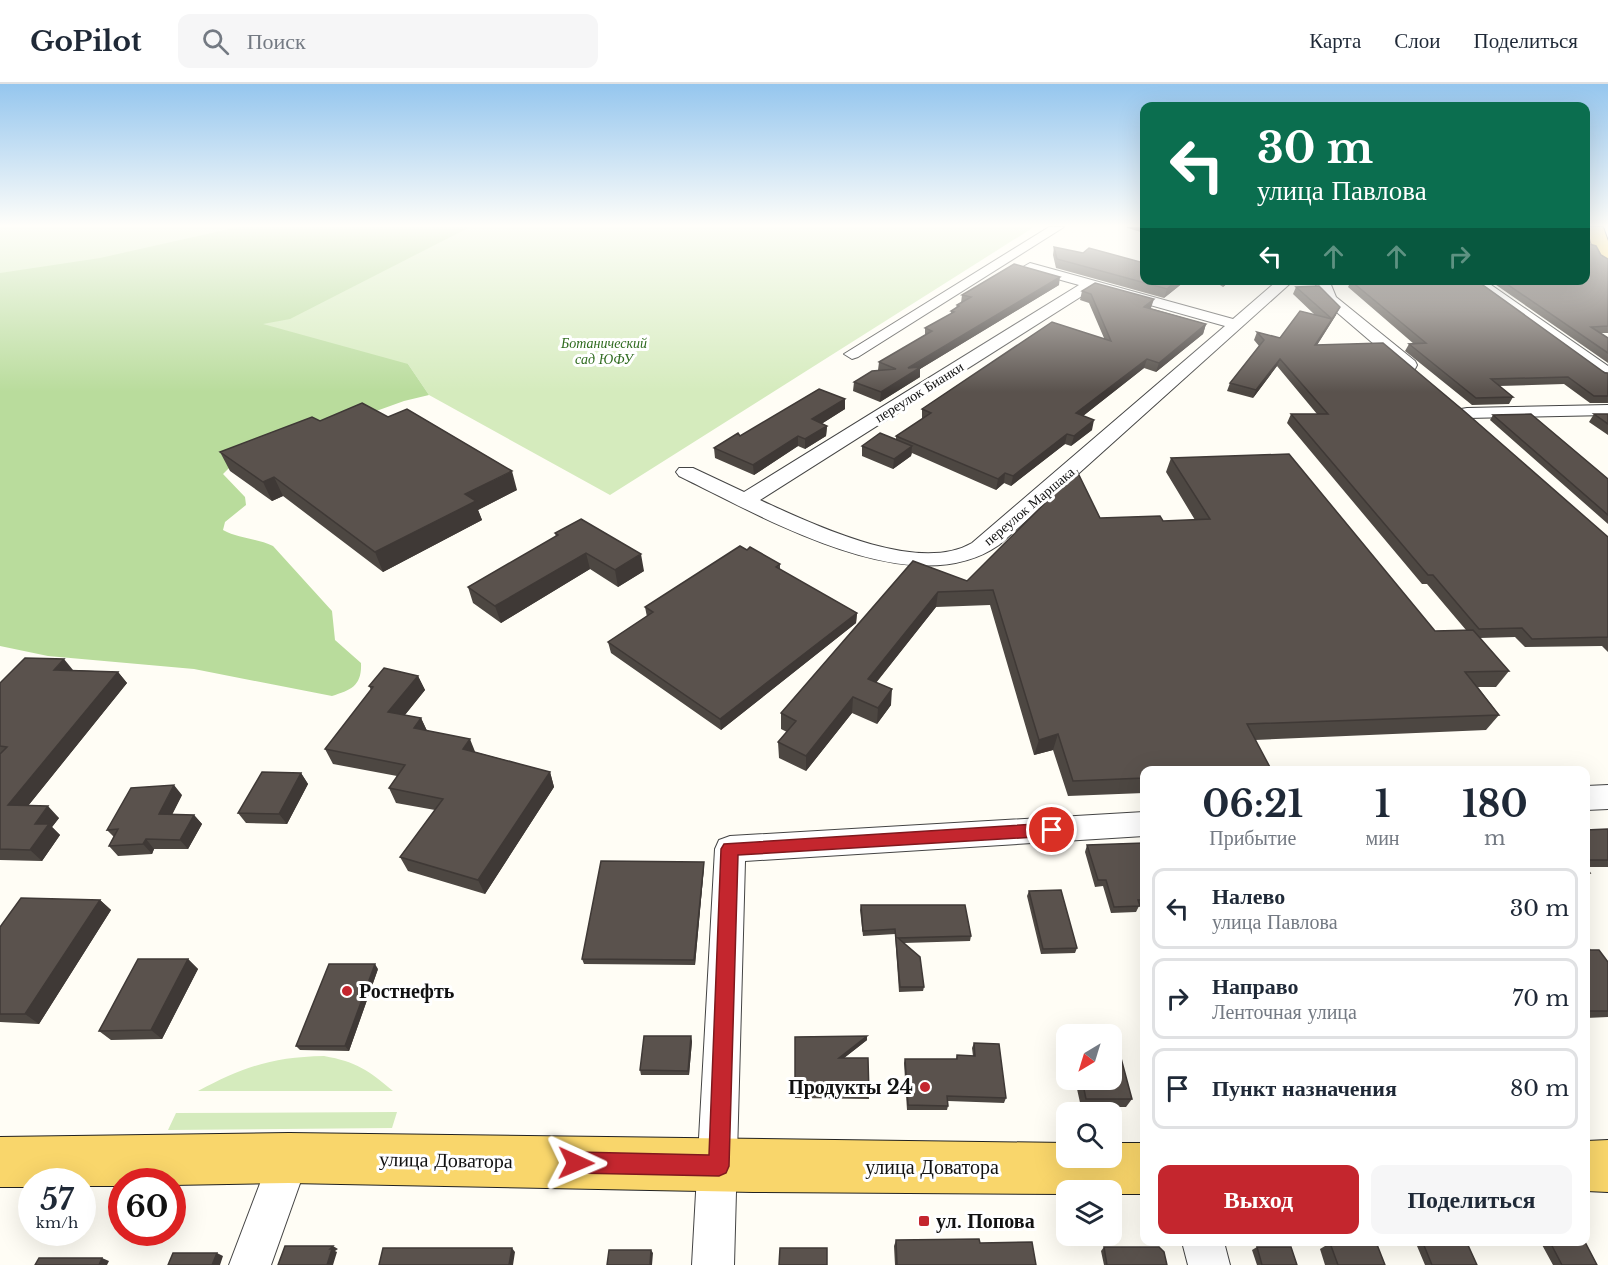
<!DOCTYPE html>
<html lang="ru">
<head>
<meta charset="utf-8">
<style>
	body { margin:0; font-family:"Libre Baskerville",serif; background:#f6f6f7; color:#1f2937; height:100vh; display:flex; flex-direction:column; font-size:22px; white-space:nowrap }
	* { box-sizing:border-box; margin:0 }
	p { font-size:20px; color:#747a83 }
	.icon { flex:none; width:33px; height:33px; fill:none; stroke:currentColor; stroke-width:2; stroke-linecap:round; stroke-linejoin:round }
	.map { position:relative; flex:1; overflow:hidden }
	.sheet { position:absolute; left:1140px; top:682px; width:450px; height:480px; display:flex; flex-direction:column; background:#fff; border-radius:12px; box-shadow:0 6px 24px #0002 }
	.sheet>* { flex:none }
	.top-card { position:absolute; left:1140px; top:18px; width:450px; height:183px; border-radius:12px; box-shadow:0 6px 24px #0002; background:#0b6e4f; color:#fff; overflow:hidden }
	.needle { width:39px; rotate:218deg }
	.controls { position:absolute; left:1056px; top:940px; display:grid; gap:12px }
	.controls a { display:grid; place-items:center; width:66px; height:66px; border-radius:12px; background:#fff; box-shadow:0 6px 24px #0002; font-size:30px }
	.speed { position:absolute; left:18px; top:1084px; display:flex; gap:12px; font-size:30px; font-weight:700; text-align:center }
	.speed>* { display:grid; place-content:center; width:78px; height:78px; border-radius:50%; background:#fff; box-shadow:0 6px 24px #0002; line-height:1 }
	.speed small { font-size:15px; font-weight:400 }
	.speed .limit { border:9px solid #d22; background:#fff; color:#111 }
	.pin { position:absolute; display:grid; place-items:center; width:51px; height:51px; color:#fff; margin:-26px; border:3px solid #fff; border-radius:50%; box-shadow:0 2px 6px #0007 }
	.me { position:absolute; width:66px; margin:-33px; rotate:91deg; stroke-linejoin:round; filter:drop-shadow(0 0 4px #0008) }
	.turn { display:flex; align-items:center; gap:21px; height:126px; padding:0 18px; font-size:27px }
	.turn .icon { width:78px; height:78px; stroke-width:2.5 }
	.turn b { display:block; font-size:42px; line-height:51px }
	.lanes { display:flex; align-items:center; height:57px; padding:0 18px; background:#0003; justify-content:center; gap:30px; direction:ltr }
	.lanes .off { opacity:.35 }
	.eta { display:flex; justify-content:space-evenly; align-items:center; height:102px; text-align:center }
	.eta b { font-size:36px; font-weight:800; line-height:42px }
	.primary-button { display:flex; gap:12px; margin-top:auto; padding:12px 18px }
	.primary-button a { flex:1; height:69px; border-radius:12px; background:#c4262e; color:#fff; font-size:24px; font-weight:800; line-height:69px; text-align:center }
	.primary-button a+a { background:#f6f6f7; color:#1f2937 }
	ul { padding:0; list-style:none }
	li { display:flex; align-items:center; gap:18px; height:81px; margin:0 12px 9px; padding:0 6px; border:3px solid #e0e1e3; border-radius:12px }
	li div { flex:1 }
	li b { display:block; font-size:22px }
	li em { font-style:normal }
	header { display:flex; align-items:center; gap:36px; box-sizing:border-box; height:84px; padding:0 30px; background:#fff; border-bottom:2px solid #e0e1e3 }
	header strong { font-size:28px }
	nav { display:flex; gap:33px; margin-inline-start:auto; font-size:21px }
	.search { width:420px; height:54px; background:#f6f6f7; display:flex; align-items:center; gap:15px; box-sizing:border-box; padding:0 21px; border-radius:12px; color:#747a83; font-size:22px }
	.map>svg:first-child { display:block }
	.green { fill:#d5ebbd }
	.forest { fill:#b9dc9c }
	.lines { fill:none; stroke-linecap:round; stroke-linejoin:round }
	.minor-casing { stroke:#444; stroke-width:2 }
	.major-casing { stroke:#222; stroke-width:2 }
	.minor { fill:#fff; fill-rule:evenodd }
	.major { fill:#f9d66b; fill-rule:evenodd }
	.wall { fill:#4d4742 }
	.shaded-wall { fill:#3f3936 }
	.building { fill:#5a524d; stroke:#3f3936; stroke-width:1.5 }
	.route { fill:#c4262e; stroke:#7f191e; stroke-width:1.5 }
	.poi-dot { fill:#c4262e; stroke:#fff; stroke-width:2 }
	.labels { text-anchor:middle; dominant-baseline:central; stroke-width:6; stroke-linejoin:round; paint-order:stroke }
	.far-park-label { font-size:14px; font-style:italic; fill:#2f6b1f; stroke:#fff }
	.far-street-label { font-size:14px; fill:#111; stroke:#fff }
	.near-poi-label { font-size:20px; font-weight:bold; fill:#111; stroke:#fff; text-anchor:start }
	.near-street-label { font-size:20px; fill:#111; stroke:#fff }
</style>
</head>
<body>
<header>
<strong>GoPilot</strong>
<div class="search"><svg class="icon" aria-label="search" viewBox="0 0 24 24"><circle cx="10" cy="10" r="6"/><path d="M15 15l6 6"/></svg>Поиск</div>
<nav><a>Карта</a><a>Слои</a><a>Поделиться</a></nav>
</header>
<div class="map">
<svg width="1608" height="1181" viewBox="0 0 1608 1181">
	<rect width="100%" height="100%" fill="#fffdf5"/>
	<path class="green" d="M0,143H1034L610,411L429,311L408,280L0,290Z
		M324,972C357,978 368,986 393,1007H198C243,983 272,973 324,972Z
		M397,1028L392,1044L168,1046L176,1029Z"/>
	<path class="forest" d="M238,143H470L290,235L263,240L408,280L429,311L404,317L257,370L232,381L223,390L245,413L246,421L225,438L223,446C239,455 257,454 273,462L332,527L335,556L361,579C362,602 351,606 332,612L194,585L48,572L0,562V189L100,174Z"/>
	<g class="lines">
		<g class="minor-casing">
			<path id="minor" d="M1049,143H1064L858,273L852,275L844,270Z
				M1030,179L1233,235L1278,196H1294L999,461C912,522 762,432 679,392L676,388L679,384H693L744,408L1079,201L1025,186L1023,183ZM1093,205L1225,242L972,459C917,491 813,440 760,416Z
				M1315,196H1329L1336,213L1415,277L1417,281L1415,285H1403L1326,219L1318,208Z
				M1467,196H1484L1608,282V295L1602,294Z
				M1608,321V331L1467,334L1461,333L1458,329L1461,325L1467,324Z
				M1608,701V725L1586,726V702Z
				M1144,728V752L745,777L734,1181H692L715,765L719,756L730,752Z
				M289,1054L303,1060L309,1074L271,1181H229L275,1060Z
				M1182,1158H1224L1230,1181H1188Z"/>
		</g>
		<g class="major-casing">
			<path id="major" d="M1587,143H1603L1608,157V181C1593,178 1591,156 1587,143Z
				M289,1049L1066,1059V1074H1112V1059H1144V1110H1112V1107H1066V1110L753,1108L289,1099L172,1101V1098H122V1102H82V1098H32V1103H0V1053Z
				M1608,1056V1108L1586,1107V1057Z"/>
		</g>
		<use href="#minor" class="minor"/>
		<use href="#major" class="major"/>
	</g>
	<path class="wall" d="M1126,143H1144V149L1128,144Z
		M1054,163L1184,198L1164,214L1056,184L1053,171Z
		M1601,171L1608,175V249H1601L1608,254V279L1489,196H1586Z
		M1212,196H1231L1223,203Z
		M1351,197L1608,289V319H1590L1564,300L1499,302L1513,313L1509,320L1472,321L1405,267L1409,260H1414L1348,203Z
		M1059,201L920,285V293L880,318L853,307L854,298L878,286L879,278L925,251V244L951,230V227L956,224L957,221L961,219L962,211Z
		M1296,203L1336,231L1317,261L1608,453V568L1602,562L1525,563L1515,553L1480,554L1509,587L1496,603H1478L1499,631L1486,646L1255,656L1144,687V709L1068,712L1053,666L1034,671L990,521L936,523L876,599L891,621L877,640L852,629L806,687L779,674L778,658L787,648L781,645V629L913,477L967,497L1100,434L1163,437L1195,436L1166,388L1171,374L1435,547L1466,546L1427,500H1422L1287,339L1291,330H1317L1277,282L1253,314L1227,307L1230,299L1259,262L1254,256L1257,248L1280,254L1315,231L1293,210Z
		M1082,207L1151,224H1150L1206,240L1203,250L1156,288L1144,284L1083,332L1092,346L1071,362L1065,360L1011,402L1004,399L996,406L912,369L911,372L893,385L862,372V362L896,355V352L922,335V325L1104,254L1089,219L1080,216Z
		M845,315V325L821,340L827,342L826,352L805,365L798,362L754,391L715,374L714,364Z
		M1594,330H1608V351L1589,338Z
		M1493,331L1608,395V440L1490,336Z
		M320,337L517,406L478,426L482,436L383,488L283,412L272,417L230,387L220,368Z
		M555,449L644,487L618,503L590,485L501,539L473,519L468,503L556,453Z
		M747,466L780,480V486L857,529L856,539L721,646L611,569L608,558L647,533L645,523Z
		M73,586L118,588L127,599L28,722L59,734L52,743L60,751L42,777L0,776V599Z
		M418,592L425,606L405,631L421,634L427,647L475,668L550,688L554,703L485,810L408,787L400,773L435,726L396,719L389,704L397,692L333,680L325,665L371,606L369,602Z
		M301,689L308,700L287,740L246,739L238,729Z
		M182,711L172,731H194L202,740L188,765H154L152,770L118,772L109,762L114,753L107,746Z
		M1608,745V783H1586V746Z
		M1144,759V822H1139L1136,828L1111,829L1103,802L1095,803L1085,768L1087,761Z
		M704,783L695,881L584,880L582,875Z
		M1029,807L1077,864L1075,869L1041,870L1027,812Z
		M100,816L111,826L39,940L0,938V843Z
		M861,821L971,852L970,857L904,859L924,903L923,907L899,908L895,850L863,852L860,826Z
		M1586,860L1590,866L1608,878V933L1586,934Z
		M188,875L198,885L162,955L111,956L99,947Z
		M378,885L349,967L300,966L296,962Z
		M867,952V956L844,974L869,1011V1015L795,1014V953Z
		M692,957L689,991H641L640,986Z
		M974,959L1006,1014L1004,1019L948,1017V1022L947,1026H907L904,979L905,975H956L957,971L973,972L972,964Z
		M1075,996H1112L1132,1015L1126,1023H1081Z
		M896,1156L980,1159L1036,1181H895L894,1162Z
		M1542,1158H1585L1597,1181H1553L1541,1159Z
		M1330,1159L1385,1181H1325L1320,1165Z
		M1423,1159L1477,1181H1425L1417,1162Z
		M1104,1163L1167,1181H1104L1101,1167Z
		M1257,1163L1297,1181H1257L1252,1166Z"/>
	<path class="shaded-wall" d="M1060,193L1059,201L920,285V293L880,318L881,308L908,284Z
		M1177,196H1184V198L1164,214L1167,205Z
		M1231,196L1223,203L1225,197Z
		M1154,215L1151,224L1142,232L1144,223Z
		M1340,223L1336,231L1312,269L1315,261Z
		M1206,240L1203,250L1156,288L1159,279Z
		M1147,275L1144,284L1074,339L1076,329Z
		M1280,275L1277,282L1253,314L1256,306Z
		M845,315V325L812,346V335Z
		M1094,336L1092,346L1071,362L1074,352Z
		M827,342L826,352L805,365V355Z
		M1067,350L1065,360L1011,402L1013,392Z
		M798,352V362L754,391L753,381Z
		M912,362L911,372L893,385L894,375Z
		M512,387L517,406L478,426L482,436L383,488L375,468L465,410Z
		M1005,389L1004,399L996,406L998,395Z
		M274,393L283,412L272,417L263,398Z
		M586,469L590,485L501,539L495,522Z
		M641,470L644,487L618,503L615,486Z
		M938,508L936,523L866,611L868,595Z
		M857,529L856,539L721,646L720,635Z
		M64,575L73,586H54Z
		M118,588L127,599L19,733L8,721Z
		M418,592L425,606L395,643L388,628Z
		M892,605L891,621L877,640L878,624Z
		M853,613L852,629L806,687V672Z
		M421,634L428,649L414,644Z
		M1058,650L1053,666L1034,671L1039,656Z
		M470,655L476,670L463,665Z
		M550,688L554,703L485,810L478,796Z
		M301,689L308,700L287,740L279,730Z
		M174,701L182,711L167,740L159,730Z
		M48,722L59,734L52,743L60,751L42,777L30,766L35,740Z
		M194,731L202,740L188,765L180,756Z
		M146,755L154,765L152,770L143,760Z
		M704,778V783L695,881L694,876Z
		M100,816L111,826L39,940L25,930Z
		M188,875L198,885L162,955L151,946Z
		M375,880L378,885L349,967L345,962Z
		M691,952L692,957L689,991L688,987Z
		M867,952V956L839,978V974Z
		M333,1162L338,1165L335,1167L337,1168L333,1181H327L330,1165Z
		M512,1164L515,1168L513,1181H509Z
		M651,1166L653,1169L652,1181H650Z
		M217,1169L223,1172L220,1181H212Z
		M102,1174L109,1177L107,1181H99Z"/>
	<path class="building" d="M1586,159L1596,162L1601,171L1608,175V242L1591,243L1608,254V269L1501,196H1586Z
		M1054,163L1083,169L1089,164L1144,179V196H1177L1167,205L1057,175Z
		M1014,180L1060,193L908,284L921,283L881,308L854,298L872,287L896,285L879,278L932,247L925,244L954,228L951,227L959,222L957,221L971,213L962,211Z
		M1476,196L1605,289H1608V312H1594L1568,293L1491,295L1513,313L1476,314L1409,260L1426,259L1351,197Z
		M1095,199L1154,215L1144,223L1206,240L1159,279L1147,275L1076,329L1094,336L1074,352L1067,350L1013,392L1005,389L998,395L896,352L931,329L922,325L1052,238L1111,257L1091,210L1082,207Z
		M1319,202L1340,223L1315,261L1383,259L1464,327L1608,453V553L1532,555L1522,544L1479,545L1433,491H1428L1291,330H1328L1280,275L1256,306L1230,299L1264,256L1257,248L1280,254L1300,227L1332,235L1296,203Z
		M819,305L845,315L812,335L827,342L805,355L798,352L753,381L714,364L738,349L740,352Z
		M362,319L388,333L407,325L512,387L465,410L476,417L375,468L274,393L263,398L220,368L312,333L320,337Z
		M1531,330L1608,395V431L1493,331Z
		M1594,330H1608V340Z
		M880,349L912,362L894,375L862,362Z
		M1289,370L1435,547L1473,546L1509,587L1465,588L1499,631L1247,640L1272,687H1144V694L1073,697L1058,650L1039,656L993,506L938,508L868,595L892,605L878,624L853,613L806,672L778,658L796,637L781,629L913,477L967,497L1077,387L1100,434L1160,432L1163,437L1210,435L1171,374Z
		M581,435L641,470L615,486L586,469L495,522L468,503L558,451L555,449Z
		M740,462L747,466L750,463L780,480L776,483L857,529L720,635L608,558L653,528L645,523Z
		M25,574L64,575L54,586L118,588L8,721L48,722L35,740H49L30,766L0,765V670L7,663L0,662V599Z
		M384,584L418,592L388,628L421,634L414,644L470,655L463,665L550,688L478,796L400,773L443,715L389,704L405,681L325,665L373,603L369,602Z
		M262,688L301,689L279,730L238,729Z
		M174,701L159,730L194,731L180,756L146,755L143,760L109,762L118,745L107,746L131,704Z
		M1608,745V776H1586V746Z
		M1144,759V816H1138L1140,822L1114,823L1106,796H1098L1087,761Z
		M601,777L704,778L694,876L582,875Z
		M1586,783L1590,789H1586Z
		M1061,806L1077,864L1043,865L1029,807Z
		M21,814L100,816L25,930H0V843Z
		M861,821H965L971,852L898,854L920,873L924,903H900L895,845L863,847Z
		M1586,860L1590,866H1599L1608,878V927H1586Z
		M138,875H188L151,946L99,947Z
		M329,880H375L345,962H296Z
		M644,952H691L688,987L640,986Z
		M867,952L839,974H868L869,1011L795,1010V953Z
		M974,959L999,960L1006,1014L947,1012L948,1022L908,1021L905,975H957V971L975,972Z
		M1112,963H1118L1132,1015H1086L1082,996H1112Z
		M979,1155L980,1159L1032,1158L1036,1181H897L896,1156Z
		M1376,1158L1385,1181H1338L1330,1159Z
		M1550,1158H1585L1597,1181H1562Z
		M1423,1159H1467L1477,1181H1432Z
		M285,1162H333L330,1165H332L327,1181H278Z
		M1104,1163H1159L1164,1168L1167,1181H1107Z
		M1257,1163H1291L1297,1181H1262Z
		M383,1164H512L509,1181H379Z
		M780,1164H827V1181H779Z
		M609,1166H651L650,1181H607Z
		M173,1169H217L212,1181H168Z
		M39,1174H102L99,1181H35Z"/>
	<linearGradient id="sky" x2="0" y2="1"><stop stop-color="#95c6ee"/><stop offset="0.46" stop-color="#fffefa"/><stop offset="1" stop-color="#fffefa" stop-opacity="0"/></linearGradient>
	<rect width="1608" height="308" fill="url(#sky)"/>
	<path class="route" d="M1052,739L1058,741L1060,746L1058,750L1052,752L738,771L729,1082L726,1089L719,1092L576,1089L569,1086L566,1079L569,1071L576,1068L709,1071L721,765L724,760Z"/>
	<g class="poi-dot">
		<circle cx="347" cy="907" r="6"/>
		<circle cx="925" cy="1003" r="6"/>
		<rect x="918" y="1131" width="12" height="12" rx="3"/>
	</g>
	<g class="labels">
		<g class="far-park-label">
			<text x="604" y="259">Ботанический<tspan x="604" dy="16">сад ЮФУ</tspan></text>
		</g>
		<g class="far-street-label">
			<text transform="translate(919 308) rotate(-32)">переулок Бианки</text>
			<text transform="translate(1029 422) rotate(-40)">переулок Маршака</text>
		</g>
		<g class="near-poi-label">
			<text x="359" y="907">Ростнефть</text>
			<text x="913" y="1003" text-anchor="end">Продукты 24</text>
			<text x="936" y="1137">ул. Попова</text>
		</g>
		<g class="near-street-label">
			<text transform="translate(446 1076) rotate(1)">улица Доватора</text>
			<text x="932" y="1083">улица Доватора</text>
		</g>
	</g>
</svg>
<div class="controls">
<a><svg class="needle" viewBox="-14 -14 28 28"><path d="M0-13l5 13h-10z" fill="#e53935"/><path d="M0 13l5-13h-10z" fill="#747a83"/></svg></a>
<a><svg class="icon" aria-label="search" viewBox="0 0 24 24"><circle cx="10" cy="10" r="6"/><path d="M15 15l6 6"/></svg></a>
<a><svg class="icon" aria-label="layers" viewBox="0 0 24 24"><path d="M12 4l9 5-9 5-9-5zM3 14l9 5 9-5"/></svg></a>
</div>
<div class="speed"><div>57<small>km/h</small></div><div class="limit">60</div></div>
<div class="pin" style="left:1052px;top:746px;background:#d93025"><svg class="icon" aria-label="arrive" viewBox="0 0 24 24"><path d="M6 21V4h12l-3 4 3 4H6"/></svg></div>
<svg class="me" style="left:576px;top:1079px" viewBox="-20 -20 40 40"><path d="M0-17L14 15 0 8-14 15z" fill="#c4262e" stroke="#fff" stroke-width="4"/></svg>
<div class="top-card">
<div class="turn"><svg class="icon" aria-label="left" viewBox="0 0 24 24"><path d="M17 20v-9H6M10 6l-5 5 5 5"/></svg><div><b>30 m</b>улица Павлова</div></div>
<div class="lanes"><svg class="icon" aria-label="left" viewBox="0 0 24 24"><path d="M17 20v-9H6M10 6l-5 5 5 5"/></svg><svg class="icon off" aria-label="ahead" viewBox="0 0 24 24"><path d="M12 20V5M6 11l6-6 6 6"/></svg><svg class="icon off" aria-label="ahead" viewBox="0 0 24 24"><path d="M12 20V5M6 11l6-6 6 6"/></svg><svg class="icon off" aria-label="right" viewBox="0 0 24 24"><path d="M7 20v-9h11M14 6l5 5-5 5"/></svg></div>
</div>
<section class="sheet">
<div class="eta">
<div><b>06:21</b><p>Прибытие</p></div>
<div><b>1</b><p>мин</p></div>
<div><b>180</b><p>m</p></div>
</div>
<ul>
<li><svg class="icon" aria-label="left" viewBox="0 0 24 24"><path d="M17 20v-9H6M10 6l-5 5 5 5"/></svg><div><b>Налево</b><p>улица Павлова</p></div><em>30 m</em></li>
<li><svg class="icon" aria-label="right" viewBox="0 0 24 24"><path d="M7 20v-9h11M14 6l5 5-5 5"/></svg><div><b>Направо</b><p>Ленточная улица</p></div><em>70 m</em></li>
<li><svg class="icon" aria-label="arrive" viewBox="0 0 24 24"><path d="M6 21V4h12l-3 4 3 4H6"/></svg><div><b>Пункт назначения</b></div><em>80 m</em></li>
</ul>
<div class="primary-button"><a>Выход</a><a>Поделиться</a></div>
</section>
</div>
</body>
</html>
